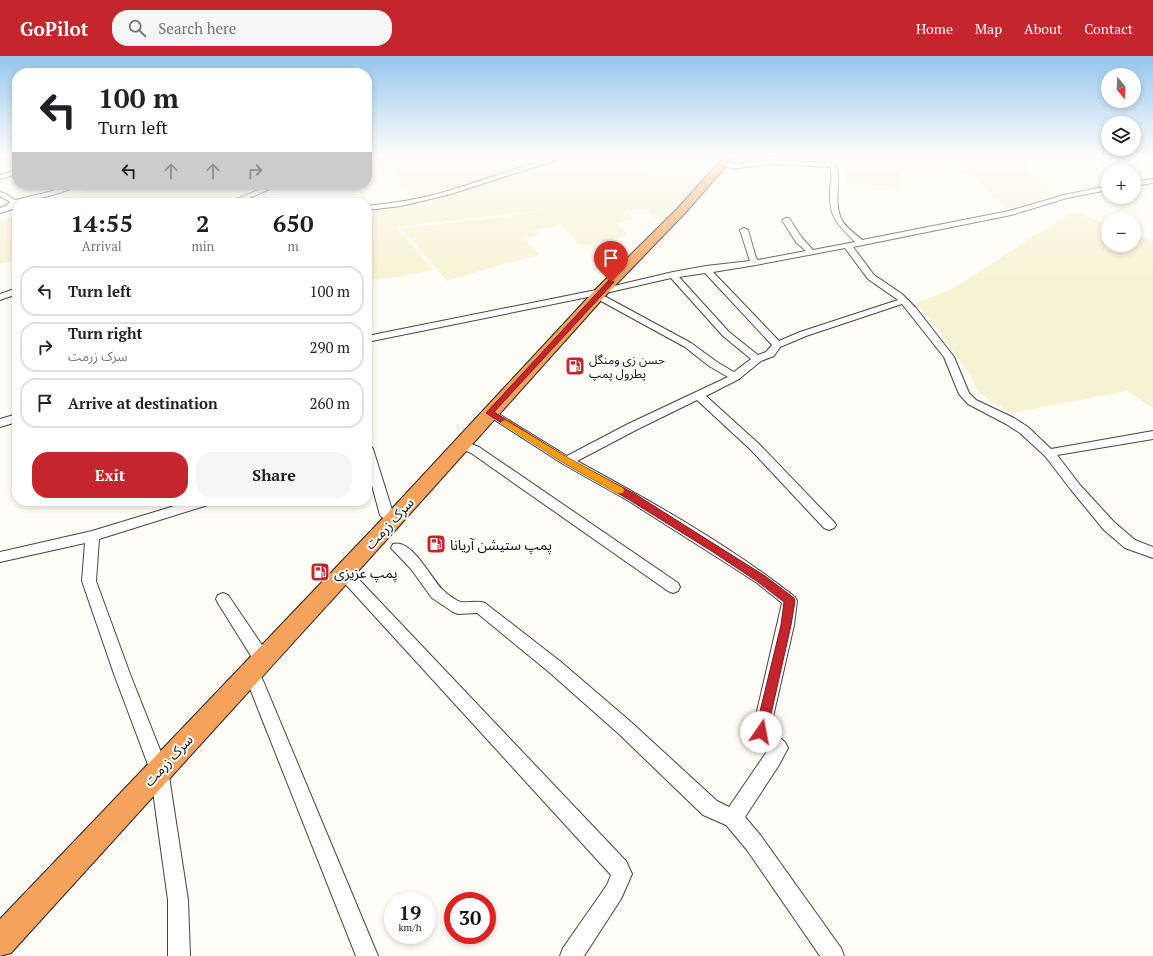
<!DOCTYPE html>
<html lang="en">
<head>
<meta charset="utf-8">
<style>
	body { margin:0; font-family:"PT Serif","Noto Sans Arabic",serif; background:#f6f6f6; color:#202124; height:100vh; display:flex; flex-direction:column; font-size:15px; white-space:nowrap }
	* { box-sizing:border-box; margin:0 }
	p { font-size:13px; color:#757577 }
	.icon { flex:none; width:22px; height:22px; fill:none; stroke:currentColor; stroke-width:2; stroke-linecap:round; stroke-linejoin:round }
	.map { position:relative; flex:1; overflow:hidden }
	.details { position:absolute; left:12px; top:142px; width:360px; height:308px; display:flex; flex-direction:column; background:#fff; border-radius:16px; box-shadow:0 2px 6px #0003 }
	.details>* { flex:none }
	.guide { position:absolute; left:12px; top:12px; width:360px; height:122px; border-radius:16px; box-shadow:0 2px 6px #0003; background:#fff; color:#202124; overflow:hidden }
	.needle { width:26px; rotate:162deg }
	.tools { position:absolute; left:1101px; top:12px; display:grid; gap:8px }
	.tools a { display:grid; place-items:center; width:40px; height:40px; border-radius:50%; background:#fff; box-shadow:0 2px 6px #0003; font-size:20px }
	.speed { position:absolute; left:384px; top:836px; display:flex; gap:8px; font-size:20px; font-weight:700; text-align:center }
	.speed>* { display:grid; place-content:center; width:52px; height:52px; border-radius:50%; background:#fff; box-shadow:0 2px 6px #0003; line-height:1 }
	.speed small { font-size:10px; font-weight:400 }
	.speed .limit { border:6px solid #d22; background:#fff; color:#111 }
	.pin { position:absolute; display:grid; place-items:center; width:34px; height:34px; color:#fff; margin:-41px -17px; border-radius:50% 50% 50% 0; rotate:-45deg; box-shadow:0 0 4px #0007 }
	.pin .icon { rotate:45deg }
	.me { position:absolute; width:44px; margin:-22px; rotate:12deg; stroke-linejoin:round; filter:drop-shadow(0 0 3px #0008) }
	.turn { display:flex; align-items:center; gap:14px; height:84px; padding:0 20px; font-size:18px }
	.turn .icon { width:52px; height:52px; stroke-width:2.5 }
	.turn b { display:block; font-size:28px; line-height:34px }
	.lanes { display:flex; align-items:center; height:38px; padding:0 20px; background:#0003; justify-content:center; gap:20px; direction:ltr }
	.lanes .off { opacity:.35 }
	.eta { display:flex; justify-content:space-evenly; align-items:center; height:68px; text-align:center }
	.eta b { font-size:24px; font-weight:600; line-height:28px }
	.cta { display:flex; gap:8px; margin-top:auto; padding:8px 20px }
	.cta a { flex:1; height:46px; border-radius:16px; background:#c4262e; color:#fff; font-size:16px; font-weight:600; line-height:46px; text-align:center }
	.cta a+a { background:#f6f6f6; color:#202124 }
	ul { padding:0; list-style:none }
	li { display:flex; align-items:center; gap:12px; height:50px; margin:0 8px 6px; padding:0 12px; border:2px solid #e0e0e0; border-radius:16px }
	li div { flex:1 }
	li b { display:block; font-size:15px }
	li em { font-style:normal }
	header { display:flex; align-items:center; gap:24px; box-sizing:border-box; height:56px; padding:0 20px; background:#c4262e; color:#fff }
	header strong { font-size:19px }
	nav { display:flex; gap:22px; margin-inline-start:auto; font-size:14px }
	.search { width:280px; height:36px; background:#f6f6f6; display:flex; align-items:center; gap:10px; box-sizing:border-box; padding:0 14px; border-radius:16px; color:#757577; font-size:15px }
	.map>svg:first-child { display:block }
	.farmland { fill:#f6f3d4 }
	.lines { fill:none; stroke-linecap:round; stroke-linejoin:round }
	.minor-casing { stroke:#444; stroke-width:2 }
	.highway-casing { stroke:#222; stroke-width:2 }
	.minor { fill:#fff; fill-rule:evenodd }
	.highway { fill:#f5a25d; fill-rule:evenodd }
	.route { fill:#c4262e; stroke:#7f191e }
	.slow { fill:#f59e0b }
	.labels { text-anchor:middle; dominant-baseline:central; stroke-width:4; stroke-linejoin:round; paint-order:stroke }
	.far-poi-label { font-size:12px; fill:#111; stroke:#fff; text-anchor:start }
	.street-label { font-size:14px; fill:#111; stroke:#fff }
	.poi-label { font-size:14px; fill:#111; stroke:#fff; text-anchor:start }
</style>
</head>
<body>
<header>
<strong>GoPilot</strong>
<div class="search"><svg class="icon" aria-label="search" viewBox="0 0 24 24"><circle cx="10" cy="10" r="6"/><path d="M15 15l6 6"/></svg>Search here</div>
<nav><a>Home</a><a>Map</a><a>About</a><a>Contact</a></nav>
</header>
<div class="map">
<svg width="1153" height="900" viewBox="0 0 1153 900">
	<rect width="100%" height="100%" fill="#fffdf5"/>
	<path class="farmland" d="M0,101H15L17,104V109L0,113Z
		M389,101H557L413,143L401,127L395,123Z
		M571,101H648L635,103L654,117L705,116L684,143L680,144L660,167L646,153L626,155L633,163L616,167L629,180L585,189L575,187L577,184L560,169L533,174L539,179L523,182L540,199L503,208L447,225L401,172L505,161L550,153L396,171L434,214L399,221L367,224V157L380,155L378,151L448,137L534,110Z
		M735,101H829V108L782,105L728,109Z
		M843,101H1022L1030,115L1055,143L1010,154L984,133L970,118L901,115L903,135L888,130L866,128H847Z
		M102,129H273L229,147H46Z
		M1072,156L1079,157L1108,170V189H1134V179L1153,185V352L1128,335L1011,357L990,345L977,334L971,321L934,268L916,247L952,233Z
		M17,157V199L14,200L12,205L0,208V167Z"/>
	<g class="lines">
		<g class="minor-casing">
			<path id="minor" d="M556,101H565L451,138L401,150L367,154V150C394,147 422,143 448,135C484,124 519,111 556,101Z
				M773,104L835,108C843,119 832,147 842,164C846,172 856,178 862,184L1009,155L1064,139L1108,130V134L1067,142L1011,159L853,191L874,219L902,238L916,252L954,301L969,337L976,344L1014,362L1028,371L1051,393L1153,375V383L1057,399L1080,429L1114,466L1135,484L1153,491V502L1125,492L1104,474L1072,435L1045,400L1020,377L1006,368L968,348L959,338L944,301L902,248L806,280L780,291L774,300L761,305L739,323L706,340L759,388L834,466L836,469L834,472L829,474L824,472L751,394L697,344L636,374L577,405C652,446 728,488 795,541L797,545L794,569L770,674L785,686L788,692L779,709L745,761L761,780L841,892L844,900H820L747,794L726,769L703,759L619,678L549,616L477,557L458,558L453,556L432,542L411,513L391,492L393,488C412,482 431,523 443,534C447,538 456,545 461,546C469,547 477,544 485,547L561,606L631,666L717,745L729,751L768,694L755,683L752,677L782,547L757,527L723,505L627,444L563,408L484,357L486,355H494L567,400L628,368L728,321L709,310L685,291L601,245L593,244L592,242L593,240L367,286V280L601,233L673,216L706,210L750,205L740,174L744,172L748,174L756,202L758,204L806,195L796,186L782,164L786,162H789L802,182L813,194L855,186C836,167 829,161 830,133C831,126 832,118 831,111L773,108L737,112L722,111L719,109L722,107L737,108ZM845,192L868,223L898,244L800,276L779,285L713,216L756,209ZM705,217L772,289L766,296L758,299L729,276L679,221ZM671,222L723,280L751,303L734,316L717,306L691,287L606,241L597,239Z
				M17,114V118L0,123V119Z
				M1153,123V127L1134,130V126Z
				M72,129H82L53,139L17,147L13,153L0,157V152L7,149L10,146L0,140V136L6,138L15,144L49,136Z
				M270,129H279L238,147H228Z
				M17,232V238L0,244V238Z
				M17,358V366L0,371V363Z
				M461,384L479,391L678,527L680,531L678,535L673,537L668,535L471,397L457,391L455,388L457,385Z
				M367,389L371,390L373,393L393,457L400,464L398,467L393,469L388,467L380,459L367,411Z
				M191,445H212L211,448L99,483L96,525L130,618L168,714L188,844L190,900H168V844L150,714L114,618L82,525L85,487L0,506V496L92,475Z
				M343,510L348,512L626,805L632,818L621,843L584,900H560L563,892L607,829L611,819L338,520L336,516L338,512Z
				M223,537L228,539L268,598L270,603L268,608L262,610L256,608L218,547L216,543L218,539Z
				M251,608L257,610L259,615L378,900H356L243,615L245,610Z"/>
		</g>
		<g class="highway-casing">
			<path id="highway" d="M724,101H734L685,157L606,239L400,469L11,897L0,900V863L386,459L596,233L677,153Z"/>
		</g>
		<use href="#minor" class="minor"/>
		<use href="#highway" class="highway"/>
	</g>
	<linearGradient id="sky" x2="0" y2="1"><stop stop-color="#95c6ee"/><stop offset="0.44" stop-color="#fffefa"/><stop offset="1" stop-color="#fffefa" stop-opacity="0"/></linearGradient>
	<rect width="1153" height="227" fill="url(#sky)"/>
	<path class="route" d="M609,224L614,226L494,356L570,403L635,438L719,491L765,520L794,542L795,545L791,569L767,676L765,681L761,682L756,681L755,676L781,569L784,546L758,526L713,496L628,443L564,407L486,357Z"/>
	<path class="slow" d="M505,364L570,403L623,432L624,434L623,437H617L564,407L502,368L501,366Z"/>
	<defs>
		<g id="fuel-square" transform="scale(1)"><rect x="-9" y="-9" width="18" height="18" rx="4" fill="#c4262e" stroke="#fff"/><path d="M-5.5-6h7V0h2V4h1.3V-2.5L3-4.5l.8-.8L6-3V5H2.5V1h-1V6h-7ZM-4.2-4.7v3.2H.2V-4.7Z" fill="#fff"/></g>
	</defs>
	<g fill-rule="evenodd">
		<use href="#fuel-square" x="575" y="310"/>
		<use href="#fuel-square" x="436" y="488"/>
		<use href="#fuel-square" x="320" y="516"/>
	</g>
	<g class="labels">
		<g class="far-poi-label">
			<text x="589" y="303">حسن زی ومنگل<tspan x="589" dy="14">پطرول پمپ</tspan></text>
		</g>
		<g class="street-label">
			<text transform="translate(389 467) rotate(-47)">سرک زرمت</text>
			<text transform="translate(168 704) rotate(-47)">سرک زرمت</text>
		</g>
		<g class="poi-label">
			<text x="450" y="488">پمپ ستیشن آریانا</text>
			<text x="334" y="516">پمپ عزیزی</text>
		</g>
	</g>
</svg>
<div class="tools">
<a><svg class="needle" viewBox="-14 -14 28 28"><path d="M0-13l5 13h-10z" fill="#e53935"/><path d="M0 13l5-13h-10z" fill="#757577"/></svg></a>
<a><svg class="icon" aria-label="layers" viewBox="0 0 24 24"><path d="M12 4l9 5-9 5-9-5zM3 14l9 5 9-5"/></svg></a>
<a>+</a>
<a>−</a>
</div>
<div class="speed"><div>19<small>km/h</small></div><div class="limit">30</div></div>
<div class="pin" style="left:611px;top:226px;background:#d93025"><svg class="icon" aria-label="arrive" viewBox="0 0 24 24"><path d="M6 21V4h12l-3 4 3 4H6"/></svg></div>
<svg class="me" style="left:761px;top:676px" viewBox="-20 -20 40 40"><circle r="19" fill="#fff"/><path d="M0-13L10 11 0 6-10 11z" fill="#c4262e"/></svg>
<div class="guide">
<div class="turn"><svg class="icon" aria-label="left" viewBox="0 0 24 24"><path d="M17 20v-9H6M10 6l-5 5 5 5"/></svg><div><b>100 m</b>Turn left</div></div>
<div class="lanes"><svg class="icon" aria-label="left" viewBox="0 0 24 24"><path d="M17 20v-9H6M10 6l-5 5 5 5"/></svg><svg class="icon off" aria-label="ahead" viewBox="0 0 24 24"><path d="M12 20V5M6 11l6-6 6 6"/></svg><svg class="icon off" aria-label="ahead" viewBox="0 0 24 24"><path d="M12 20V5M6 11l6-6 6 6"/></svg><svg class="icon off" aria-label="right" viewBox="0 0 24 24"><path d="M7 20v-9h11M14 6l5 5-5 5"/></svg></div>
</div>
<section class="details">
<div class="eta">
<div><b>14:55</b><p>Arrival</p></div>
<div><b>2</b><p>min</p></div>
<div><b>650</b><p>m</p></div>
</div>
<ul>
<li><svg class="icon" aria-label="left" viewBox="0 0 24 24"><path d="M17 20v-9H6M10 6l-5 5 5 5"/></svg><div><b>Turn left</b></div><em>100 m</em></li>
<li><svg class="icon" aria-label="right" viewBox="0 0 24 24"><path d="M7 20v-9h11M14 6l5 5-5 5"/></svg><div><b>Turn right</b><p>سرک زرمت</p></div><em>290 m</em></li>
<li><svg class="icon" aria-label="arrive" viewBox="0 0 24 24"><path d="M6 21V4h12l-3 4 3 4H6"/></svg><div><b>Arrive at destination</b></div><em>260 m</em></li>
</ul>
<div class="cta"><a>Exit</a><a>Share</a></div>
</section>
</div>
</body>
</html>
